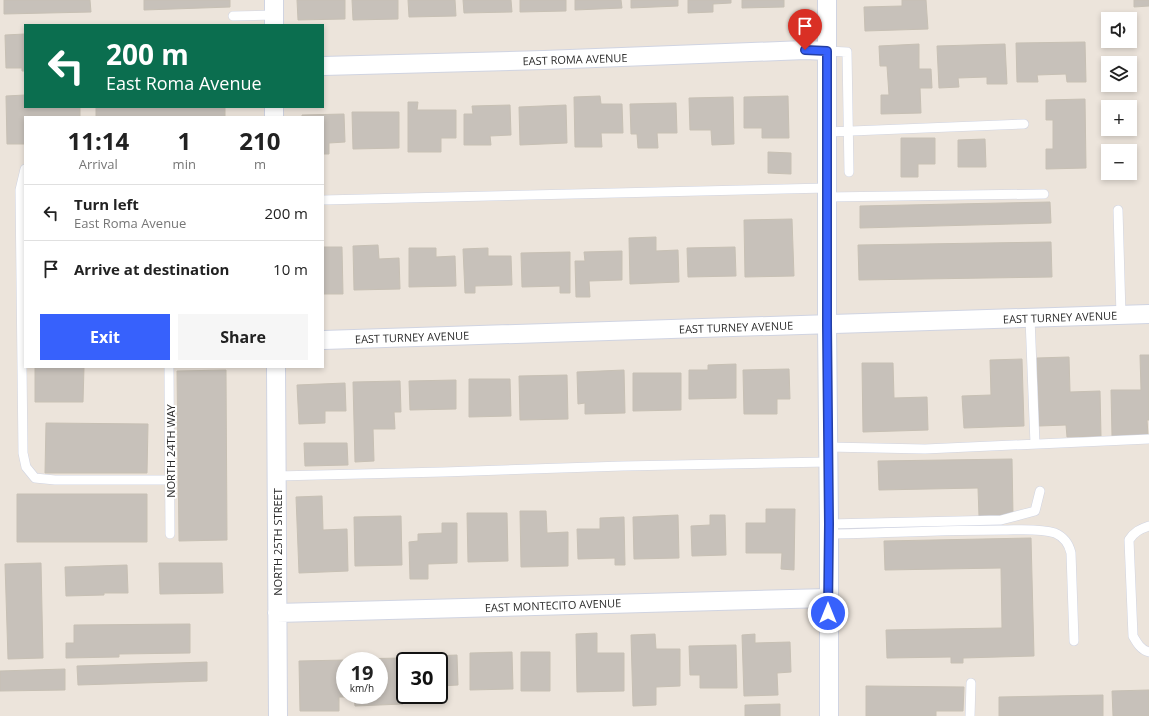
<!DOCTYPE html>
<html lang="en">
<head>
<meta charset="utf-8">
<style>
	body { margin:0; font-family:"Open Sans",sans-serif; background:#f6f6f6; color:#222; height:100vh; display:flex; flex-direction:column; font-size:15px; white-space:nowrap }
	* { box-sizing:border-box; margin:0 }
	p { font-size:13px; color:#767676 }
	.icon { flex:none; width:22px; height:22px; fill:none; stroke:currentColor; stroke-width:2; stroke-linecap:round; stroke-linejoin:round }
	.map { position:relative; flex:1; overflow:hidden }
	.side { position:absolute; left:24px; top:116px; width:300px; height:252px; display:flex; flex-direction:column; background:#fff; border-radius:0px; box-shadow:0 2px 6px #0003 }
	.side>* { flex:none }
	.banner { position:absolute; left:24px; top:24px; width:300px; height:84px; border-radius:0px; box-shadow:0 2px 6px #0003; background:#0b6e4f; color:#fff; overflow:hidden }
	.controls { position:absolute; left:1101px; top:12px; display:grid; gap:8px }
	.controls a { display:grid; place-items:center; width:36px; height:36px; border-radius:0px; background:#fff; box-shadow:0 2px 6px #0003; font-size:20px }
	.speed { position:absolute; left:336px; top:652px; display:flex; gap:8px; font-size:20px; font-weight:700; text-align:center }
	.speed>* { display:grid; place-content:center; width:52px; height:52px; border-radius:50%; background:#fff; box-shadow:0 2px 6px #0003; line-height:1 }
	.speed small { font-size:10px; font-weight:400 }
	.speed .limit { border:2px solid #111; border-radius:6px; background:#fff; color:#111 }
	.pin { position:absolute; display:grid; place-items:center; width:34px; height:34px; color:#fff; margin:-41px -17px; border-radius:50% 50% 50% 0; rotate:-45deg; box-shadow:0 0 4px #0007 }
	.pin .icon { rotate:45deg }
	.me { position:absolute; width:44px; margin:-22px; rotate:0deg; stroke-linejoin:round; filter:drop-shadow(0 0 3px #0008) }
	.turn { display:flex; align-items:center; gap:14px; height:84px; padding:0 16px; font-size:18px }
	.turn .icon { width:52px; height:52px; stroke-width:2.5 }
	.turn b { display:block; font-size:28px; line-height:34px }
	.eta { display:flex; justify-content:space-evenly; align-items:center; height:68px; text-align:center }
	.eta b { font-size:24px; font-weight:700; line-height:28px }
	.primary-button { display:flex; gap:8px; margin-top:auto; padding:8px 16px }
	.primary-button a { flex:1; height:46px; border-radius:0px; background:#3761fc; color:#fff; font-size:16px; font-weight:700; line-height:46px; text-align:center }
	.primary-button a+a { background:#f6f6f6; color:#222 }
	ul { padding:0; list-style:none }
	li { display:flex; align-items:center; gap:12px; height:56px; padding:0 16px; border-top:1px solid #e0e0e0 }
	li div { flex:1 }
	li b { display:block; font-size:15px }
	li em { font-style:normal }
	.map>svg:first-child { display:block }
	.building { fill:#c7c1ba; stroke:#c7c0b4 }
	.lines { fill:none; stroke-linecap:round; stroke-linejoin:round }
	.lane-casing { stroke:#d0d4e2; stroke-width:10 }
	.street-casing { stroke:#d0d4e2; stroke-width:20 }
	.lane { stroke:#fff; stroke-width:9 }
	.street { stroke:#fff; stroke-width:18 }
	.route-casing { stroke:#243fa4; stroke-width:10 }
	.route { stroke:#3761fc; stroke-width:7 }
	.labels { text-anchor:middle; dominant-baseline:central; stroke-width:4; stroke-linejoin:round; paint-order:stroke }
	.street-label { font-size:11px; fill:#292929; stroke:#fff }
</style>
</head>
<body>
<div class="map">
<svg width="1149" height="716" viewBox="0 0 1149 716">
	<rect width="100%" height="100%" fill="#ece4db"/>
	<path class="building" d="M4,0H90L91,12L4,14Z
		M144,0H230V7L144,10Z
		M297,0H345V19L298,20Z
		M352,0H398V19L353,20Z
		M408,0H455L456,16L409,17Z
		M463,0H511L512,12L464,13Z
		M520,0H566V11L520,12Z
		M575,0H621L622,8L575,10Z
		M631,0H678V6L631,8Z
		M688,0H731V3L713,4V12L688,13Z
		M742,0H784V7L742,8Z
		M902,0H926L928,29L865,31L864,7L902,6Z
		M1134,0H1149V6L1134,7Z
		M25,34V71H22V68H6L5,35Z
		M1085,42L1086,82H1067L1066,74L1037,75L1038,82H1017L1016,43Z
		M919,44V69H931L932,88H920L921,113L881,114V95H889L887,66H880L879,46Z
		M1005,44L1007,84H987V77L958,78L959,87L939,88L937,46Z
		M25,95V107H80V117H25V144H7L6,96Z
		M600,96L601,104H622L623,133H601L602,147H575L574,97Z
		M788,96L789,138H762V128H744V97Z
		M733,97L734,144L712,145L711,130H690L689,98Z
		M1085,99L1086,168L1046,169V149H1053V120H1046V100Z
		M408,102H418L417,110H456V138H441V152H408Z
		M676,103L677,133H657L658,148H638L637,134H631L630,104Z
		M510,105L511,135L490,136L491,145H464V114H473L472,106Z
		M566,105L567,143L520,145L519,107Z
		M96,107H225V117H96Z
		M352,112H399V148L353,149Z
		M344,114L345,142L329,143V154H323V117H302V115Z
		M901,138H935V164H918V177H901Z
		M985,139L986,167H958V140Z
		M768,152L791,153V174L768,173Z
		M1050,202L1051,223L860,228V206Z
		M792,219L794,276L745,277L744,220Z
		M656,237V251L678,250L679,282L630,284L629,238Z
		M1051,242L1052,277L859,280L858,245Z
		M378,245L379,259L399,258L400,289L354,290L353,246Z
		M323,247H342L343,294H323Z
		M735,247L736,276L688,277L687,248Z
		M409,248H436V257L455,256L456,286L409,287Z
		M488,248V256H511L512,285L475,286V293H465L463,249Z
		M622,251V280L589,281L590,297H576L575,261H585L584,252Z
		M570,252V293H560V286L522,287L521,253Z
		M1140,355H1149V420H1147L1148,435L1112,436L1111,390H1141Z
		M1069,357L1070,392L1100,391L1101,436L1067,437L1066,425L1039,426L1037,358Z
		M1022,359L1024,426L964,428L962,396L991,395L990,360Z
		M862,363H893L894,398L927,397L928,430L863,432Z
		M736,364V398L689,399V370H708V365Z
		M35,367H84L83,402H35Z
		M789,369L790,399H777V414H744L743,370Z
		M226,370L227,540L179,541L177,371Z
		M624,370L625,413L585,414V403L578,404L577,372Z
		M633,373H681V410L633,411Z
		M567,375L568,419L520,420L519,376Z
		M469,379H510L511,416L469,417Z
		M456,380V409L410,410L409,381Z
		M400,381L401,412H394L395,429H373L374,461L355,462L353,382Z
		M345,383L346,411H325V423L299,424L297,385Z
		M46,423L148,424L147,473H45Z
		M304,443H347L348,465L305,466Z
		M1012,459L1013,515L979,516L978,488L879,490L878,461Z
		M17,494H147V542H17Z
		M322,496L323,530L347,529L348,571L299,573L296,497Z
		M766,509H795L794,570L781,569L782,553H746V523H766Z
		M520,511H546L547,533L568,532V566L521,567Z
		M467,513H507L508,561L468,562Z
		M678,515L679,558L634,559L633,517Z
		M710,515H725L726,555L692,556L691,526L710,525Z
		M401,516L402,565L355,566L354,517Z
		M624,517L625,565H615V558L578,559L577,529H600V518Z
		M442,523H457V563L428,564V579H410L409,542L418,541V534L442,533Z
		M1031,538L1034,656L963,658V663H951V657L887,658L886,630L1002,628L1001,568L885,570L884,541Z
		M41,563L43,658L8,659L5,564Z
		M159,563H222L223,593L160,594Z
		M127,565L128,593H104V595L66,596L65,567Z
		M190,624V653L119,654V657L66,658V643H74V625Z
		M597,633V653H624V691L577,692L576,634Z
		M655,634L656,649H680V686L656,687V705L633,706L631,635Z
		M755,634V643L790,642L791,672L777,673L778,695L744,696L742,635Z
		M736,645L737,688H700V675H690L689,646Z
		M512,652L513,689L470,690V653Z
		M521,652H550V691H521Z
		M457,655L458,685L439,686V661H410V657Z
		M401,658L403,704L355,706L354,695H379V661H354L353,659Z
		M346,660L345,695H346V697H339V711H300L299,661Z
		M207,662V681L78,685L77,666Z
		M65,669V690L0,691V671Z
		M866,686L964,687L963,711H936V716H866Z
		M1149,690V716H1113L1112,691Z
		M1103,695V716H999V697Z
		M780,704V716H745V705Z"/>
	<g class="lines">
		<g class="lane-casing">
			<path id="lane" d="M233,16L274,15
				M827,51L847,52L849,172
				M827,132L1024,124
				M25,169L20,190L23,453L26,467L35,478L55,480H170
				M827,197L1044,194
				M323,200L827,188
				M1118,210L1121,315
				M1030,318L1035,444
				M169,367L170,534
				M828,447L925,449L1149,439
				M277,476L443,472L623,466L828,462
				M829,524L1001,520L1035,511L1040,491
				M1149,526C1140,529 1134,532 1129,540L1133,636C1137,643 1141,650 1149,652
				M828,534C886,533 945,530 1003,530C1018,530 1040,528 1055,533C1064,537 1069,544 1071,553L1074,641
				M970,716L971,683"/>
		</g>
		<g class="street-casing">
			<path id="street" d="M827,0V325L829,524V716
				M274,25V0
				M323,66L544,60L805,50L827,51
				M274,107V117
				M323,340L1149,314
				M276,367L278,716
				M277,613L828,598"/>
		</g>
		<use href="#lane" class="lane"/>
		<use href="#street" class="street"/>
	</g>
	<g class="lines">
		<g class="route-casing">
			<path id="route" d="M805,50L827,51V325L829,524L828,613"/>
		</g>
		<use href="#route" class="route"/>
	</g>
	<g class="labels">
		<g class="street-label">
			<text transform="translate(575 59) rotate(-2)">EAST ROMA AVENUE</text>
			<text transform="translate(1060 317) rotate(-2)">EAST TURNEY AVENUE</text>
			<text transform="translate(736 327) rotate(-2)">EAST TURNEY AVENUE</text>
			<text transform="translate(412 337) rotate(-2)">EAST TURNEY AVENUE</text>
			<text transform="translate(170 451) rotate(-90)">NORTH 24TH WAY</text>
			<text transform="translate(277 542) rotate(-90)">NORTH 25TH STREET</text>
			<text transform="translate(553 605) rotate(-2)">EAST MONTECITO AVENUE</text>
		</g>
	</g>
</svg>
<div class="controls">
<a><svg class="icon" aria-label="sound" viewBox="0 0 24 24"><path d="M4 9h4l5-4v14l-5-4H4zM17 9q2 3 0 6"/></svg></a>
<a><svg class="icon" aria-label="layers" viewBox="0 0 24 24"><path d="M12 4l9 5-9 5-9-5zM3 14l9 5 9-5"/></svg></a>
<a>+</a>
<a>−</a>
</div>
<div class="speed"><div>19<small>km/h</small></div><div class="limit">30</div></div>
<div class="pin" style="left:805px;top:50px;background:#d93025"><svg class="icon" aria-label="arrive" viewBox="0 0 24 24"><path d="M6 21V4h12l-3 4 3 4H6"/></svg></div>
<svg class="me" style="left:828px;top:613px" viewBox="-20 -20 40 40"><circle r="17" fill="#3761fc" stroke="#fff" stroke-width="3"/><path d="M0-11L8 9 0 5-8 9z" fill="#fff"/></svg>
<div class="banner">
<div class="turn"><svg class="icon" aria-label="left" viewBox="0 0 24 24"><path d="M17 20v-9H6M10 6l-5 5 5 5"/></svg><div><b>200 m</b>East Roma Avenue</div></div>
</div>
<section class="side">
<div class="eta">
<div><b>11:14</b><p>Arrival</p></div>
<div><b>1</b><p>min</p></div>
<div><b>210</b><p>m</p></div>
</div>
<ul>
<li><svg class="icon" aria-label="left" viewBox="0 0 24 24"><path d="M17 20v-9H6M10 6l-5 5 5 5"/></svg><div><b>Turn left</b><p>East Roma Avenue</p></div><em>200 m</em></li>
<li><svg class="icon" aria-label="arrive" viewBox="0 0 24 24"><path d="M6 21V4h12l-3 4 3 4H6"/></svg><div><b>Arrive at destination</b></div><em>10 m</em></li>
</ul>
<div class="primary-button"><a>Exit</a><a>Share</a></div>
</section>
</div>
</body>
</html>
